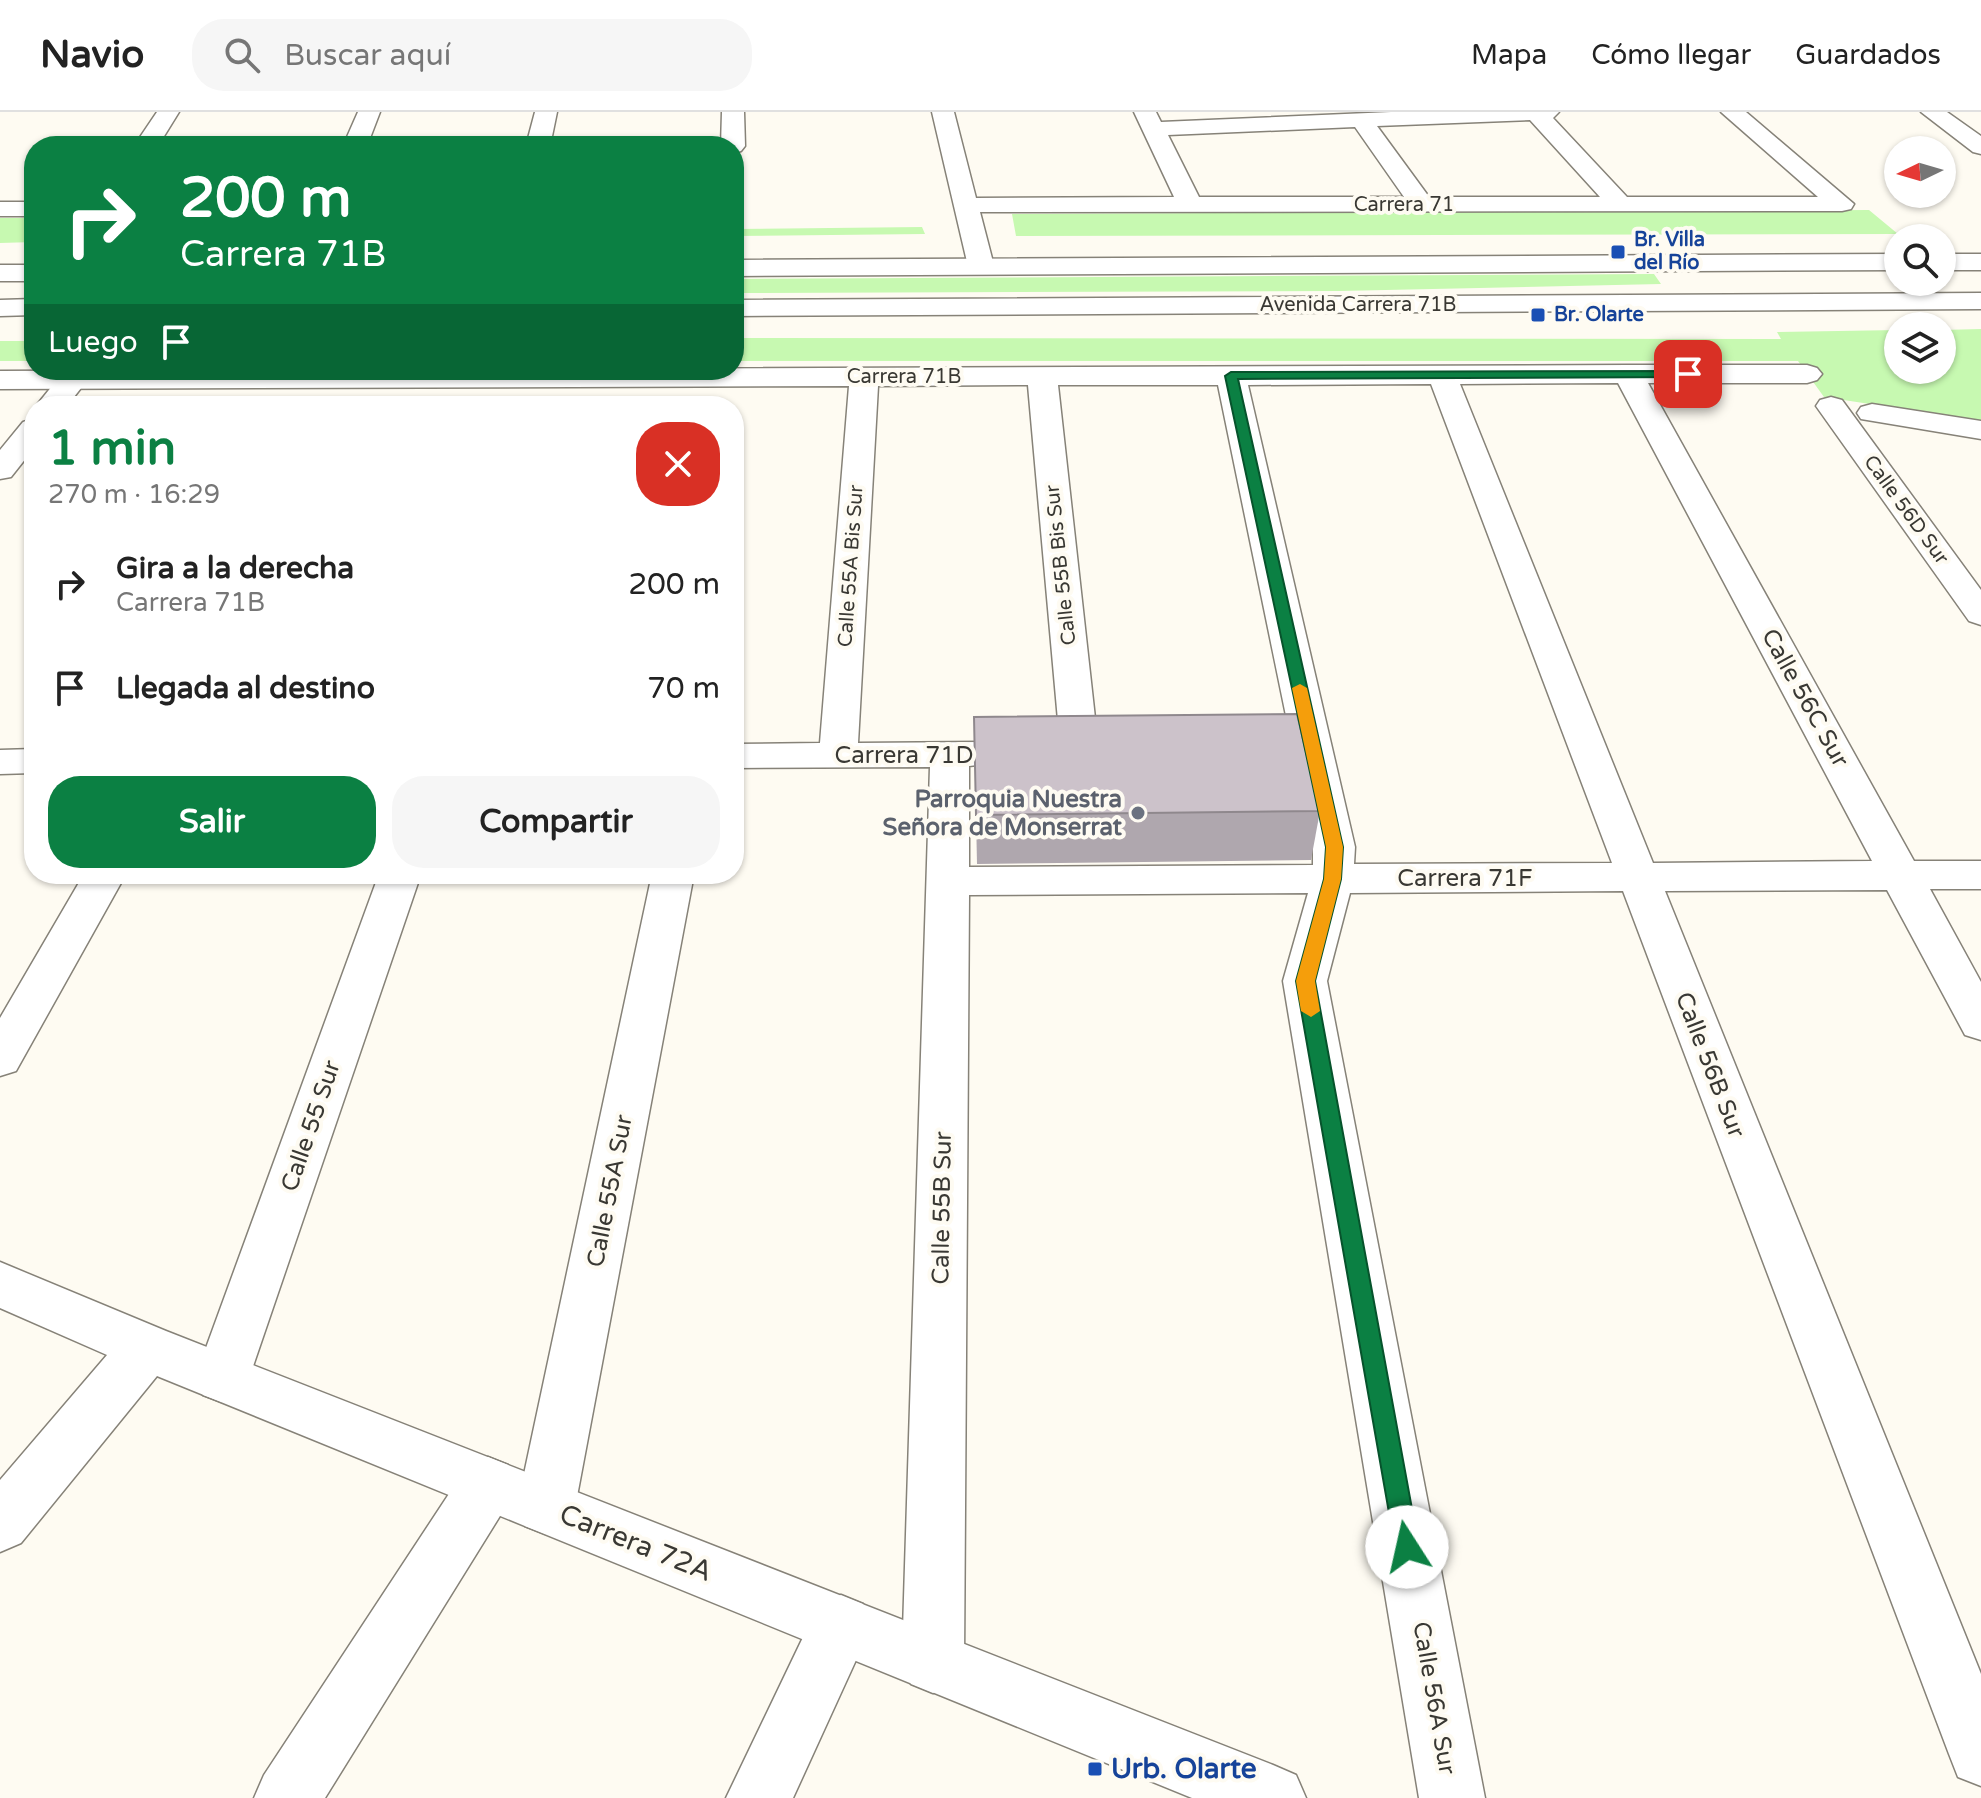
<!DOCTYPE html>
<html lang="es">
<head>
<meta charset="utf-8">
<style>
	body { margin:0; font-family:"Varela Round",sans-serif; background:#f6f6f6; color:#222; height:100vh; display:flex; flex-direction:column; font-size:30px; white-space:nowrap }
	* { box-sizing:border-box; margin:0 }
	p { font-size:26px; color:#767676 }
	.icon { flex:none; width:44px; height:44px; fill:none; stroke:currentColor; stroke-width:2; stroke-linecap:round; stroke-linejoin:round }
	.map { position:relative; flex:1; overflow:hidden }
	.panel { position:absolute; left:24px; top:284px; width:720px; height:488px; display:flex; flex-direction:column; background:#fff; border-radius:32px; box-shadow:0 2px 6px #0004 }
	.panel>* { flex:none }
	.guide { position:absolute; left:24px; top:24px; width:720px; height:244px; border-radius:32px; box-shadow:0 2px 6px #0004; background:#0b8043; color:#fff; overflow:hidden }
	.needle { width:52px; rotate:265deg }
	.buttons { position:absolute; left:1884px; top:24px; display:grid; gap:16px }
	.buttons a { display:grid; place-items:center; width:72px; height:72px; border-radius:50%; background:#fff; box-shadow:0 2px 6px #0004; font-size:40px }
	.pin { position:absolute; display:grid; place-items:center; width:68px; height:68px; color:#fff; margin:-34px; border-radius:16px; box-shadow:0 4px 12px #0006 }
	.me { position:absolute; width:88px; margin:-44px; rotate:350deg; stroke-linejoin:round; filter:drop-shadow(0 0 6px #0008) }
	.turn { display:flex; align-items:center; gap:28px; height:168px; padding:0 24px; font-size:36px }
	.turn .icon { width:104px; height:104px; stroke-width:2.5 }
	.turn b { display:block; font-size:56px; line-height:68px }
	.then { display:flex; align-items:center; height:76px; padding:0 24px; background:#0003; gap:16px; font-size:30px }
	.round { display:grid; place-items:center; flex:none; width:84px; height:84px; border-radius:32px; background:#f6f6f6 }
	.overview { display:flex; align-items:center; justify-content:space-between; height:136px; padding:0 24px }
	h1 { font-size:48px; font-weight:800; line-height:60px; color:#0b8043 }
	.cta { display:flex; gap:16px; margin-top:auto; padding:16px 24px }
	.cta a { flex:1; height:92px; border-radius:32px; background:#0b8043; color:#fff; font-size:32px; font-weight:800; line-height:92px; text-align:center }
	.cta a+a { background:#f6f6f6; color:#222 }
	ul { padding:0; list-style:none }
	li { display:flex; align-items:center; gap:24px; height:104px; padding:0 24px }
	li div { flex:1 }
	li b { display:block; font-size:30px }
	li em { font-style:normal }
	header { display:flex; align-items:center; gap:48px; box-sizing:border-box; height:112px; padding:0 40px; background:#fff; border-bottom:2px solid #e0e0e0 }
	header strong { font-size:38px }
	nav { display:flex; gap:44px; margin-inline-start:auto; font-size:28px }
	.search { width:560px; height:72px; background:#f6f6f6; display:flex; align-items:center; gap:20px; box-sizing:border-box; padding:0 28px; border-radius:32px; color:#767676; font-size:30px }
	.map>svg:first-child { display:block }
	.green { fill:#c7f9b1 }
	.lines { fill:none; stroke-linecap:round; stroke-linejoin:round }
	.minor-casing { stroke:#868278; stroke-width:3 }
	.tertiary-casing { stroke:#868278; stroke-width:3 }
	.primary-casing { stroke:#868278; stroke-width:3 }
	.minor { fill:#fff; fill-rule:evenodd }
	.tertiary { fill:#fff; fill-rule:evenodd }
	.primary { fill:#fff; fill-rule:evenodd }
	.wall { fill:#afa7ae }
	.building { fill:#ccc2ca; stroke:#8f888d; stroke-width:2 }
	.route { fill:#0b8043; stroke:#07532c; stroke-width:2 }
	.slow { fill:#f59e0b }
	.transit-dot { fill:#1a4fb4; stroke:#fefbf2; stroke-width:3 }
	.worship-dot { fill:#6b7280; stroke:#fefbf2; stroke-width:3 }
	.labels { text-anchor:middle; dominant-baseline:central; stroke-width:8; stroke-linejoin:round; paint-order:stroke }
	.far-street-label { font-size:20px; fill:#393833; stroke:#fefbf2 }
	.far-transit-label { font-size:20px; font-weight:bold; fill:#164399; stroke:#fefbf2; text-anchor:start }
	.street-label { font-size:24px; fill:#393833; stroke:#fefbf2 }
	.worship-label { font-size:24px; font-weight:bold; fill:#5b616d; stroke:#fefbf2; text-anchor:end }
	.near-street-label { font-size:28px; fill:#393833; stroke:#fefbf2 }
	.near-transit-label { font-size:28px; font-weight:bold; fill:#164399; stroke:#fefbf2; text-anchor:start }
</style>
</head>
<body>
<header>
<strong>Navio</strong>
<div class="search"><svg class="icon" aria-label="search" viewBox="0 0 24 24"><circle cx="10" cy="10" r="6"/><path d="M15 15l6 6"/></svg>Buscar aquí</div>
<nav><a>Mapa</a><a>Cómo llegar</a><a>Guardados</a></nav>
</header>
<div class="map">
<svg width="1981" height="1686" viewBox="0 0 1981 1686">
	<rect width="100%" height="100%" fill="#fefbf2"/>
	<path class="green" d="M1869,98L1898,122L1016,124L1012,102Z
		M0,106H34V130L0,131Z
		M922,115L925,122L734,124V117Z
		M1654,162L1661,172L1339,179L734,181V167Z
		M1981,217V309L1824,285L1798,249H734V226L1781,227L1777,220L1898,218V258H1942V218Z
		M0,229H34V249H0Z"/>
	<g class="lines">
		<g class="minor-casing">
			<path id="minor" d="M157,0H179L158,34H134Z
				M358,0H380L367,34H343Z
				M535,0H557L550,34H526Z
				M722,0H744L745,34L741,39L734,41V34H721Z
				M932,0H954L976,86L1174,85L1134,0H1156L1161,10L1391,0H1559L1553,6L1627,85H1818L1721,0H1746L1854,92L1851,97L1842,99L980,100L994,154L990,160H972L968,154ZM1530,8L1600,85H1429L1377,14ZM1355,15L1404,85H1199L1168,23Z
				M0,90H34V104H0Z
				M1628,253H1807L1817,256L1822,262L1817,268L1807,271H1648L1914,749H1981V777H1930L1981,870V928L1965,923L1887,778L1665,779L1981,1562V1674L1958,1665L1949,1642L1623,779L1350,781L1327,869L1485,1686H1419L1283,869L1308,781L969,783L964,1550L955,1572L933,1581L911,1572L902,1550L930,655L734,656V632L820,631L849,274L0,277V259ZM1618,271L1872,749L1653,751L1460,272ZM1431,272L1612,751L1354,752L1355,735L1248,273ZM1028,273L1061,642L1066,651L1080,654L1094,651L1099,642L1058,273H1218L1313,735V753L969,755V654L994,651L999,642L994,633L980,630L858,631L878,274Z
				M1831,285L1842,288L1981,478V513L1969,509L1816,294L1820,288Z
				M1872,292L1981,309V327L1861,307L1857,301L1861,295Z
				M34,637V661L0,662V638Z
				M84,762H126L16,959L0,964V906Z
				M379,762H421L249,1266L241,1283L222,1290L203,1283L195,1266Z
				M652,762H694L575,1395L567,1414L546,1422L525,1414L517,1395Z
				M488,1345L508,1353L517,1372L508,1391L325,1686H254L264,1663L468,1353Z
				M841,1483L863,1492L872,1513L793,1686H726L819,1492Z"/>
		</g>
		<g class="tertiary-casing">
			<path id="tertiary" d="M1921,0H1947L1981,24V42L1973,40Z
				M65,258H95L67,294H36Z
				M34,307V336L11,365L0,367V338L23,310Z
				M0,1150L166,1219L1273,1653L1296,1663L1306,1686H1192L157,1264L21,1431L0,1440V1368L107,1243L0,1196Z"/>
		</g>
		<g class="primary-casing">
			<path id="primary" d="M1898,142V158L734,164V148Z
				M1942,142H1981V158H1942Z
				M0,153H34V169H0Z
				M1981,181V197L734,204V188Z
				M34,187V203L0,204V188Z"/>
		</g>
		<use href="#minor" class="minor"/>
		<use href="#tertiary" class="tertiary"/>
		<use href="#primary" class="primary"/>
	</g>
	<path class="wall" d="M974,605L1320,699L1311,748L977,752Z"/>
	<path class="building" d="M1297,602L1320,699L976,703L974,605Z"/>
	<path class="route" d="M1688,259L1692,260V265L1238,267L1343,735L1341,767L1315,869L1419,1435L1416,1443L1407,1446L1398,1443L1395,1435L1296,869L1324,767L1326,735L1225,264L1231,260Z"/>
	<path class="slow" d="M1300,572L1307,576L1343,735L1341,767L1315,869L1320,899L1311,905L1301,899L1296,869L1324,767L1326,735L1292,576Z"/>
	<g class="transit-dot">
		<rect x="1610" y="132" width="16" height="16" rx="4"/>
		<rect x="1530" y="195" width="16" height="16" rx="4"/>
		<rect x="1087" y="1649" width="16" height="16" rx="4"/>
	</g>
	<circle class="worship-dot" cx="1138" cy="701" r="8"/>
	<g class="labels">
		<g class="far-street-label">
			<text x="1404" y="93">Carrera 71</text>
			<text x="1358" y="193">Avenida Carrera 71B</text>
			<text x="904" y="265">Carrera 71B</text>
			<text transform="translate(1906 398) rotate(54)">Calle 56D Sur</text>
			<text transform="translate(1061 453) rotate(-96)">Calle 55B Bis Sur</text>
			<text transform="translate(851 454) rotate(-86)">Calle 55A Bis Sur</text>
		</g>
		<g class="far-transit-label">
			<text x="1634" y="128">Br. Villa<tspan x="1634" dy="23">del Río</tspan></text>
			<text x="1554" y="203">Br. Olarte</text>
		</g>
		<g class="street-label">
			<text transform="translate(1805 586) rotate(61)">Calle 56C Sur</text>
			<text x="904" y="643">Carrera 71D</text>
			<text x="1465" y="766">Carrera 71F</text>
			<text transform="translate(1710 953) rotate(69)">Calle 56B Sur</text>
			<text transform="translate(311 1014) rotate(-71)">Calle 55 Sur</text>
			<text transform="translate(610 1079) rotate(-79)">Calle 55A Sur</text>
			<text transform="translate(942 1096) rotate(-89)">Calle 55B Sur</text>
			<text transform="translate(1434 1586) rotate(80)">Calle 56A Sur</text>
		</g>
		<g class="worship-label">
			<text x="1122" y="687">Parroquia Nuestra<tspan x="1122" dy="28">Señora de Monserrat</tspan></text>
		</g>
		<g class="near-street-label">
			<text transform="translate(636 1431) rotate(22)">Carrera 72A</text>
		</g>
		<g class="near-transit-label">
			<text x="1111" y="1657">Urb. Olarte</text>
		</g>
	</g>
</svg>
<div class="buttons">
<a><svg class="needle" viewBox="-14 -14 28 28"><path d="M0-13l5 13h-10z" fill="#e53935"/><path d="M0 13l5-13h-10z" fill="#767676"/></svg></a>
<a><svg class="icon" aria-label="search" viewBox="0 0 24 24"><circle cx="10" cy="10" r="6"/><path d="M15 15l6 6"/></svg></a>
<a><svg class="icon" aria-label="layers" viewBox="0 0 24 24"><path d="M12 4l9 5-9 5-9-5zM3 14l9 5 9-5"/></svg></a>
</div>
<div class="pin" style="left:1688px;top:262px;background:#d93025"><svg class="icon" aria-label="arrive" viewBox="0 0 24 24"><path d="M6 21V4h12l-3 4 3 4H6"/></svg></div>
<svg class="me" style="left:1407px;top:1435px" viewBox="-20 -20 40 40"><circle r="19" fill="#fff"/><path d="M0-13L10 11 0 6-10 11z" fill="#0b8043"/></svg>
<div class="guide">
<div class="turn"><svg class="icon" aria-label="right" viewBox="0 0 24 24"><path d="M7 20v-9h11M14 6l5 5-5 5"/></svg><div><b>200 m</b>Carrera 71B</div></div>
<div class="then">Luego<svg class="icon" aria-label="arrive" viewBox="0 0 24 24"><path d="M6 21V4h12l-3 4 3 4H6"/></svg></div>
</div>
<section class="panel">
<div class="overview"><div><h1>1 min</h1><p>270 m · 16:29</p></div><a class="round" style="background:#d93025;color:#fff"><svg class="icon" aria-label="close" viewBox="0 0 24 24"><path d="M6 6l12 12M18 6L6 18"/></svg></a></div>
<ul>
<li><svg class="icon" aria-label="right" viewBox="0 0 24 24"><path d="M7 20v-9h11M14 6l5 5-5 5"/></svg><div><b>Gira a la derecha</b><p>Carrera 71B</p></div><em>200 m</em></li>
<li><svg class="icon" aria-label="arrive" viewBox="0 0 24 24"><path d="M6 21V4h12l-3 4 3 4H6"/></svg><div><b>Llegada al destino</b></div><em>70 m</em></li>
</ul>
<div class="cta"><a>Salir</a><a>Compartir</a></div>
</section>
</div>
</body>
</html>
